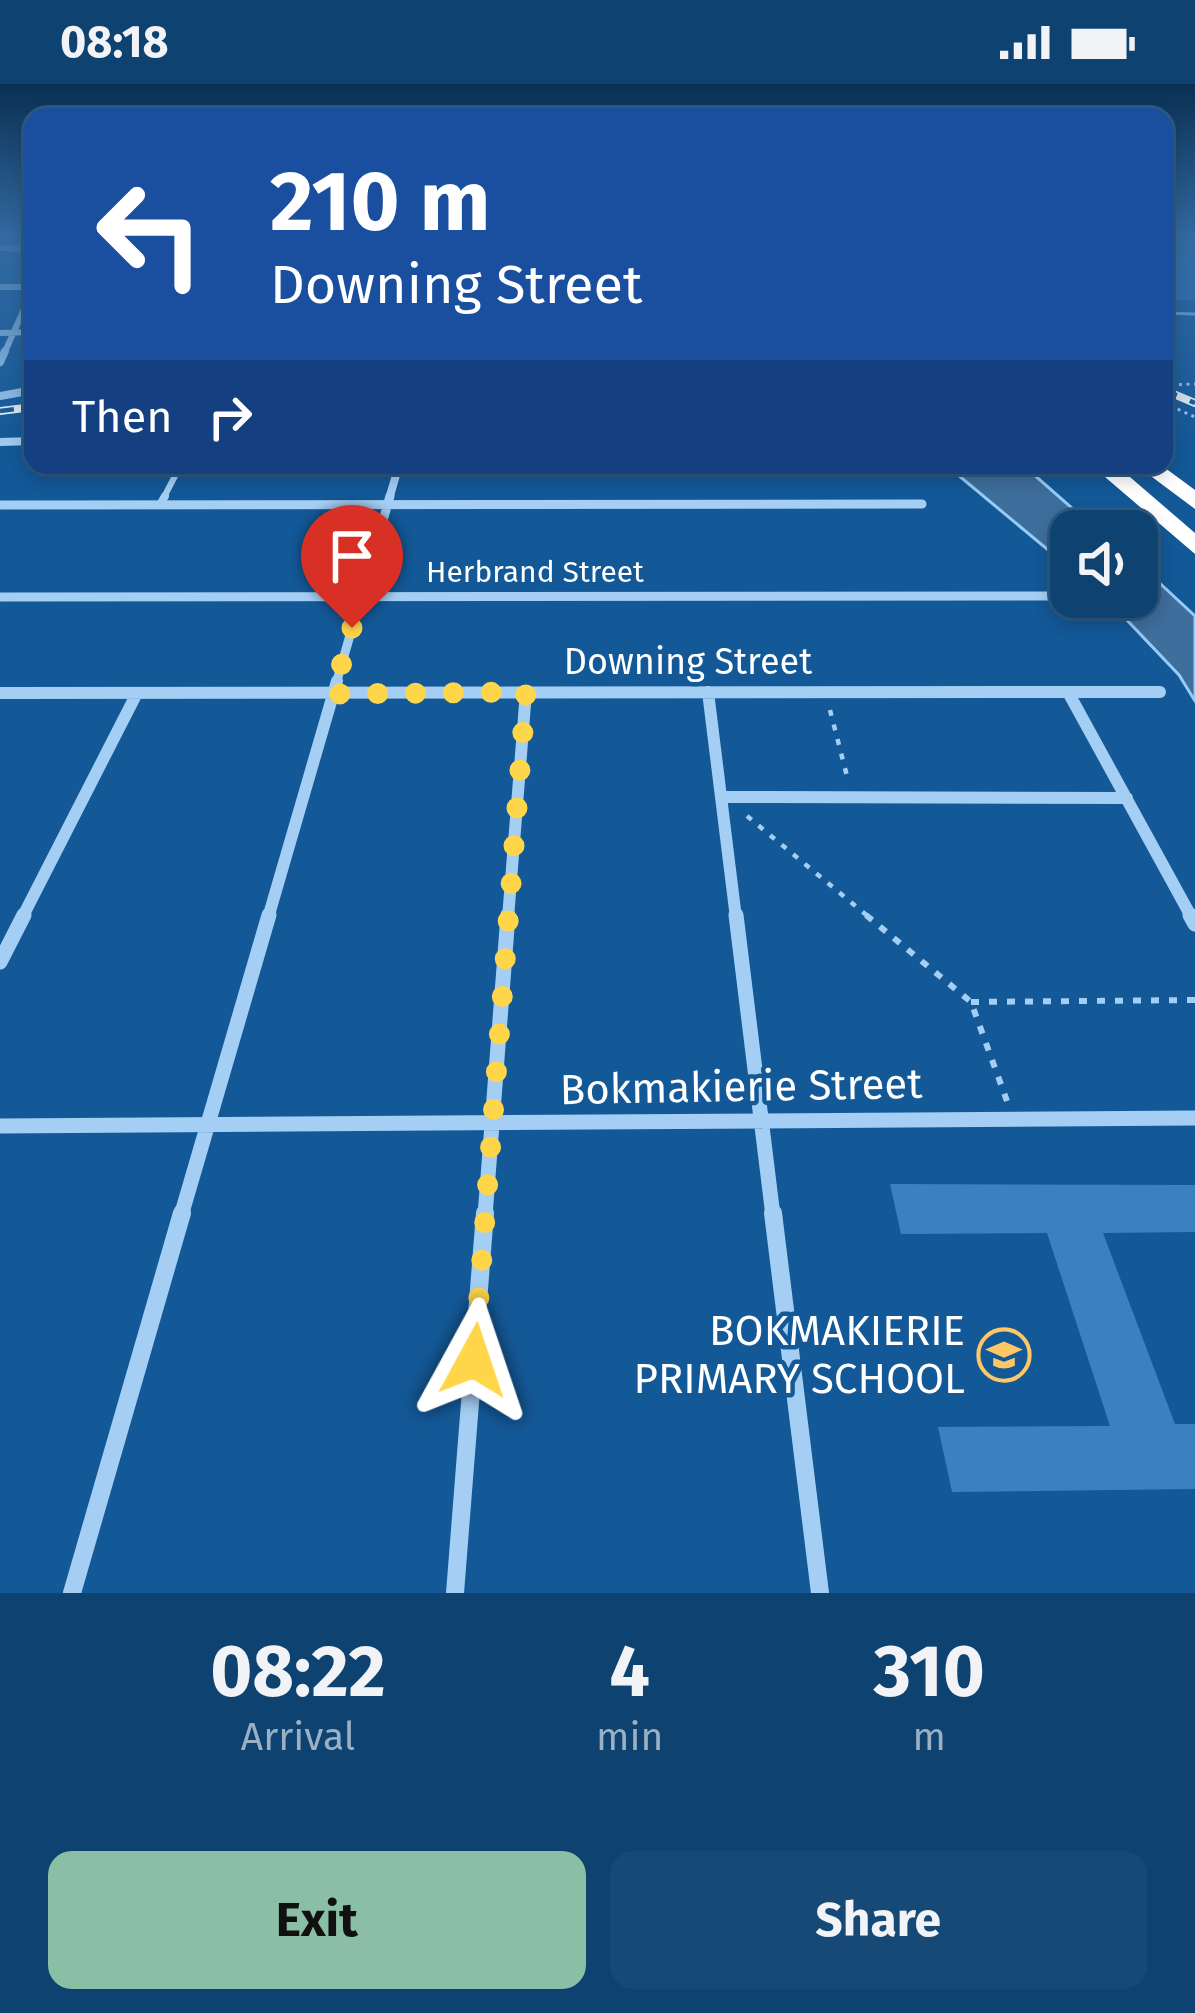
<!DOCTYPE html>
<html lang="en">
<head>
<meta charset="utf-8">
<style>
	body { margin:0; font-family:"Fira Sans",sans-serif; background:#174976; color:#f1f3f6; height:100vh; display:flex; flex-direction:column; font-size:45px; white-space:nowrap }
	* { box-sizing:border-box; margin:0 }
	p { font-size:39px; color:#9bb0c3 }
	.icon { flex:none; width:66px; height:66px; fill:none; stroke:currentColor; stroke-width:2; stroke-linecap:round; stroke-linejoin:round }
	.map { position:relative; height:1509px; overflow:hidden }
	.sheet { display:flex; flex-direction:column; background:#0e4271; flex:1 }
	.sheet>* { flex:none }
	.banner { position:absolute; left:24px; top:24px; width:1149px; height:366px; border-radius:24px; box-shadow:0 6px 18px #0003,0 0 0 3px #2e5b84; background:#1a4fa0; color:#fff; overflow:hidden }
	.tools { position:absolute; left:1050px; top:426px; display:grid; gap:24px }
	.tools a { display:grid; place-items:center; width:108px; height:108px; border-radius:24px; background:#0e4271; box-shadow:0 6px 18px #0003,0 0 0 3px #2e5b84; font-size:60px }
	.pin { position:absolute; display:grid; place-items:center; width:102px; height:102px; color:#fff; margin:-123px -51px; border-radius:50% 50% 50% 0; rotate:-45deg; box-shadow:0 0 12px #0007 }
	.pin .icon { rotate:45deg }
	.me { position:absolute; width:132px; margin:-66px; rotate:5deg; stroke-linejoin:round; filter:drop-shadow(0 0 9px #0008) }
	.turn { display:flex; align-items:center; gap:42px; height:252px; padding:0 48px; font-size:54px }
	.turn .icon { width:156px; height:156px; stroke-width:2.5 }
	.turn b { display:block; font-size:84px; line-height:102px }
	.then { display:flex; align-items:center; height:114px; padding:0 48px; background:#0003; gap:24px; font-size:45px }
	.eta { display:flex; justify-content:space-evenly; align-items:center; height:204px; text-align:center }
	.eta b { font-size:72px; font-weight:700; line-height:84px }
	.cta { display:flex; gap:24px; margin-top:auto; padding:24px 48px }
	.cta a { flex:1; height:138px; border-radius:24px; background:#8abfa5; color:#111; font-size:48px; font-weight:700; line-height:138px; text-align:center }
	.cta a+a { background:#174976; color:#f1f3f6 }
	.status { display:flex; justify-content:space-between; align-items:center; height:84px; padding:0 60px; background:#0e4271; direction:ltr }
	.status svg { height:33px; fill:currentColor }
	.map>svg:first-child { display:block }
	.green { fill:#2672b6 }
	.water { fill:#3e6e9b; stroke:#96cbf6; stroke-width:3 }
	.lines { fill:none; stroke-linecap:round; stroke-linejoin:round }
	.stream { stroke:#96cbf6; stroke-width:3 }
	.building { fill:#3c81bf }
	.path-far2 { stroke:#a4cef3; stroke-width:3; stroke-dasharray:3 4.5; stroke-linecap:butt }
	.path-far1 { stroke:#a4cef3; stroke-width:4.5; stroke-dasharray:6 9; stroke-linecap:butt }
	.path { stroke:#a4cef3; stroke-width:6; stroke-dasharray:8 10; stroke-linecap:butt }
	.lane-far1 { stroke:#a4cef3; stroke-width:6 }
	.lane { stroke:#a4cef3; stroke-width:8 }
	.street-far5 { stroke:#a4cef3; stroke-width:6 }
	.street-far4 { stroke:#a4cef3; stroke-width:8 }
	.street-far3 { stroke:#a4cef3; stroke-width:9 }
	.street-far2 { stroke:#a4cef3; stroke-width:12 }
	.street-far1 { stroke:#a4cef3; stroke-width:15 }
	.street { stroke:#a4cef3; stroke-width:18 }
	.highway { fill:#fff; fill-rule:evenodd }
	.rail-casing { stroke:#fff; stroke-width:8 }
	.rail { stroke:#135897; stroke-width:4.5; stroke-dasharray:14; stroke-linecap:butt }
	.route { stroke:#ffd54a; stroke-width:21; stroke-dasharray:0 37.8 }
	.labels { text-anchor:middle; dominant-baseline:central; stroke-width:9; stroke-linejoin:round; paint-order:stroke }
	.far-street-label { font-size:30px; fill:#fff; stroke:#135897 }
	.street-label { font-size:36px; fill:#fff; stroke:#135897 }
	.near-street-label { font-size:42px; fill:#fff; stroke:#135897 }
	.near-poi-label { font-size:42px; fill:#fff; stroke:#135897; text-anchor:end }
</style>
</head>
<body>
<div class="status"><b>08:18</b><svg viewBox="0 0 49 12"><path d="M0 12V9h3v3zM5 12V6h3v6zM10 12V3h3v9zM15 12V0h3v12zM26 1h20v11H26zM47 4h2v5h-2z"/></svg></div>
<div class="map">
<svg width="1195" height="1509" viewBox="0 0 1195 1509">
	<rect width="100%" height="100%" fill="#135897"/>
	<path class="green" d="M1164,154H1195V216H1164Z"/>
	<path class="water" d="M946,381H1023L1098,447H1071V485Z
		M1137,478L1195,532V617L1179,591L1105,513H1137Z"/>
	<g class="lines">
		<path class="stream" d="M1164,229L1195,230"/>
	</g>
	<path class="building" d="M890,1100L1195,1101V1148L1103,1149L1175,1340H1195V1405L952,1408L938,1343L1110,1342L1047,1149L901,1150Z"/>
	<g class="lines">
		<path class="path-far2" d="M1164,301L1195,300
			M1164,319L1195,333"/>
		<path class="path-far1" d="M830,626L848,696
			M747,732L870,834"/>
		<path class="path" d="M866,831L971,918L1007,1017
			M971,918L1195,916"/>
		<path class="lane-far1" d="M163,415L175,392"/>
		<path class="lane" d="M160,421L165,412"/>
		<path class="street-far5" d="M0,164L33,165
			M0,203H33
			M0,249L33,248
			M4,270L33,205"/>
		<path class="street-far4" d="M0,278L5,267
			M0,312L33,306
			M0,358L33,357
			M389,415L399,381"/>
		<path class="street-far3" d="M0,421L922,420
			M0,513L1071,512
			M336,600L390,412"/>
		<path class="street-far2" d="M708,608L736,834
			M1068,608L1192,834
			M0,609L1160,608
			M724,713L1127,714
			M22,834L137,609
			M268,834L337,597
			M508,834L526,608"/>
		<path class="street-far1" d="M736,831L773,1132
			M1190,831L1195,840
			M0,878L24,831
			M0,1042L1195,1034
			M181,1132L269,831
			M485,1132L508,831"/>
		<path class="street" d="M773,1129L820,1509
			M72,1509L182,1129
			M455,1509L485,1129"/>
		<path class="highway" d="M1091,381H1116L1195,449V470Z
			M1136,381H1161L1195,406V425Z"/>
		<g class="rail-casing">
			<path id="rail" d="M1164,306L1195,319
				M0,327L33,323"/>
		</g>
		<use href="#rail" class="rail"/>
	</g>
	<linearGradient id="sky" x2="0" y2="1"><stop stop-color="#0a3053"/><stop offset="0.42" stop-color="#336aa1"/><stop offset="1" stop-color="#336aa1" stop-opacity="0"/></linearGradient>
	<rect width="1195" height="365" fill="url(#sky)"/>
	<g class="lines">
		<path class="route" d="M352,544L333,610L526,608L474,1276"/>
	</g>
	<defs>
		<g id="school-ring" transform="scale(2.7)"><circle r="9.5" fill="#135897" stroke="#ffc666" stroke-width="1.5"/><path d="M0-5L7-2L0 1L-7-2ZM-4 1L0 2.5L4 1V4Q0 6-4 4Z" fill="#ffc666"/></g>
	</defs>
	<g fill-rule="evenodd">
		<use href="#school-ring" x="1004" y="1271"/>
	</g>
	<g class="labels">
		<g class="far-street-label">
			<text x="535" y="488">Herbrand Street</text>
		</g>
		<g class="street-label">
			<text x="688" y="578">Downing Street</text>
		</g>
		<g class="near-street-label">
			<text transform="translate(741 1003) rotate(-1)">Bokmakierie Street</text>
		</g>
		<g class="near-poi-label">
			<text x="965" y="1247">BOKMAKIERIE<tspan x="965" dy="48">PRIMARY SCHOOL</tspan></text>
		</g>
	</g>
</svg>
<div class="tools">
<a><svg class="icon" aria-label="sound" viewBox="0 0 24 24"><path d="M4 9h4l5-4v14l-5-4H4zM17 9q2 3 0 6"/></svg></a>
</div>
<div class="pin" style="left:352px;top:544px;background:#d93025"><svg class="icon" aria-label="arrive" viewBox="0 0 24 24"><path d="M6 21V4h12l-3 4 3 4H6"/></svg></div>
<svg class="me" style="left:474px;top:1276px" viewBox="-20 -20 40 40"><path d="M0-17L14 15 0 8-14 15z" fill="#ffd54a" stroke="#fff" stroke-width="4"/></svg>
<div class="banner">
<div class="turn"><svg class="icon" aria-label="left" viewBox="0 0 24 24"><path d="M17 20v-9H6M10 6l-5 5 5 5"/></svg><div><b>210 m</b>Downing Street</div></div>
<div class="then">Then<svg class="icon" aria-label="right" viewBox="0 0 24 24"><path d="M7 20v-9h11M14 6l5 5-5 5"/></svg></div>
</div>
</div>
<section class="sheet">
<div class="eta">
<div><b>08:22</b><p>Arrival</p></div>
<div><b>4</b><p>min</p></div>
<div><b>310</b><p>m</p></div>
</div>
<div class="cta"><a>Exit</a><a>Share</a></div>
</section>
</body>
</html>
